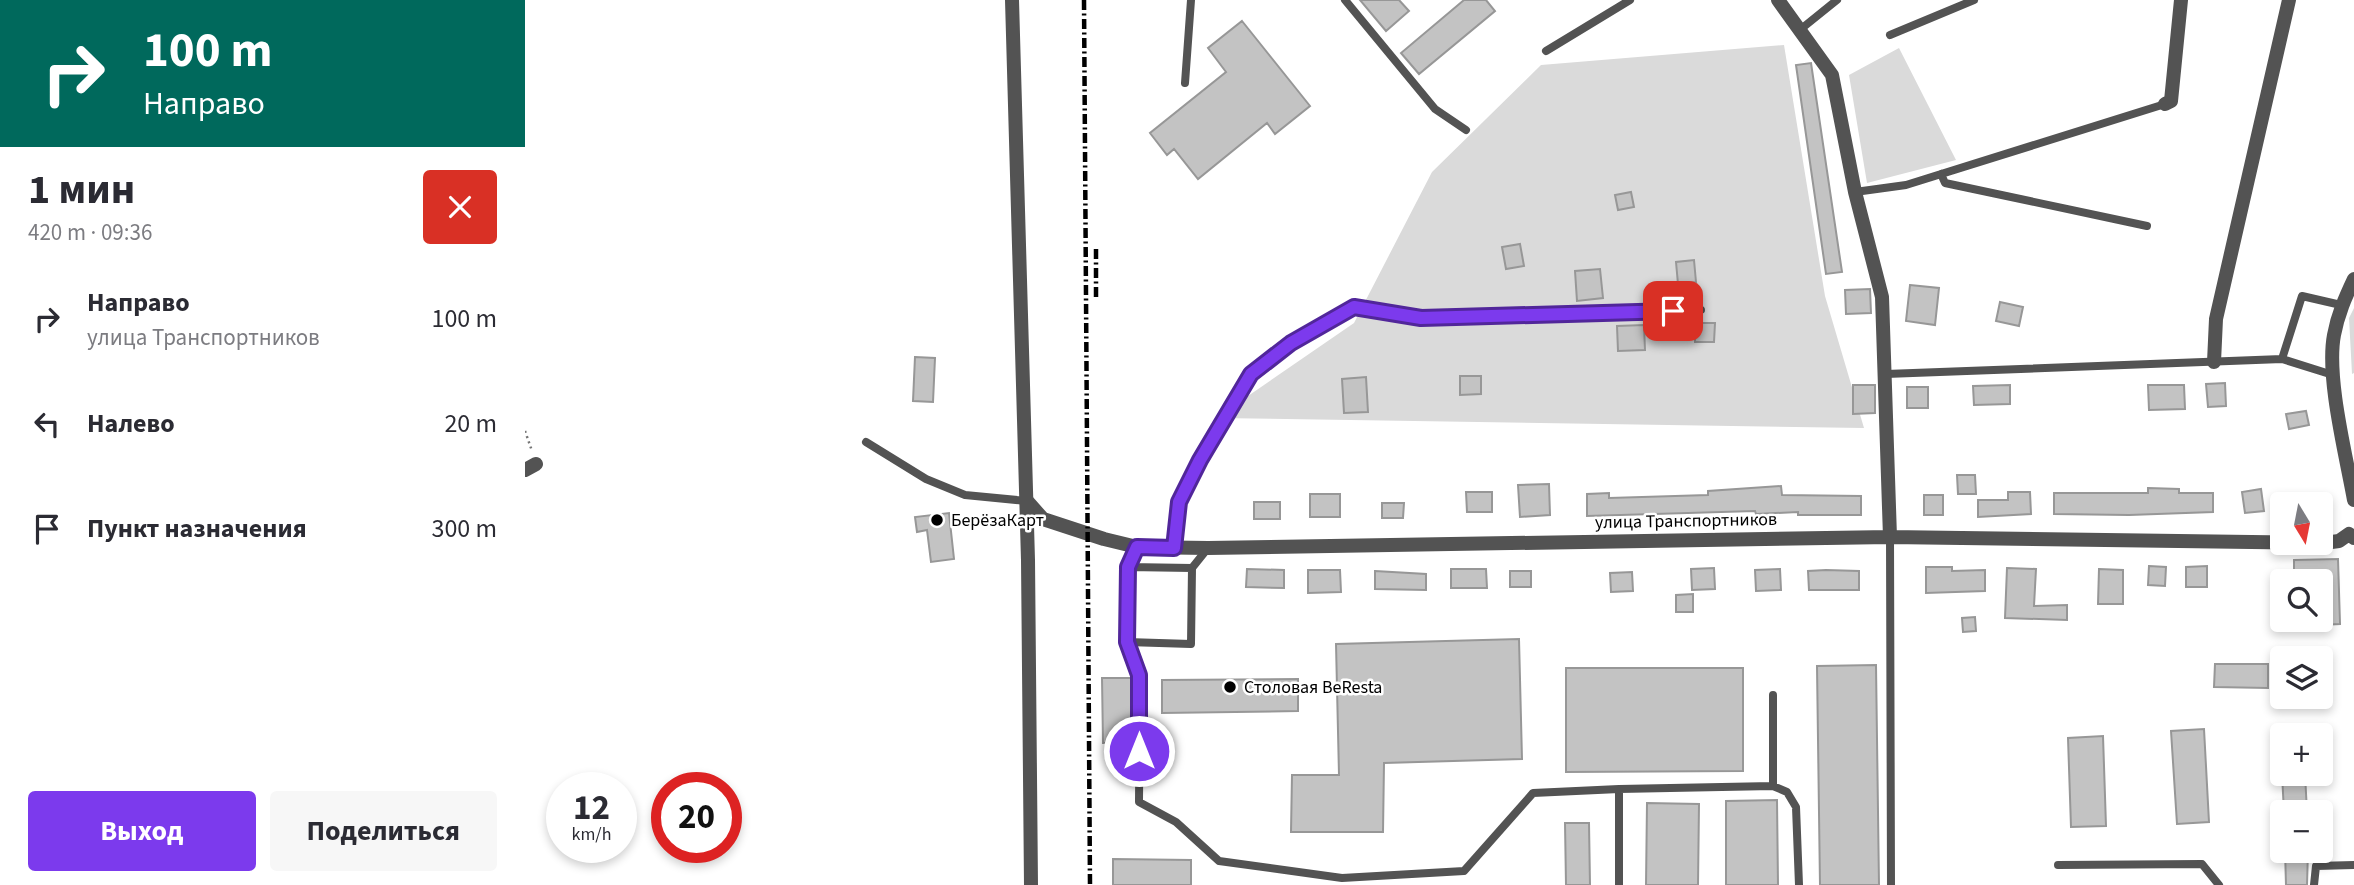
<!DOCTYPE html>
<html lang="ru">
<head>
<meta charset="utf-8">
<style>
	body { margin:0; font-family:"Source Sans 3",sans-serif; background:#f7f7f7; color:#2b2b33; height:100vh; display:flex; flex-direction:column; font-size:26px; white-space:nowrap }
	* { box-sizing:border-box; margin:0 }
	p { font-size:23px; color:#7c7c81 }
	.icon { flex:none; width:38px; height:38px; fill:none; stroke:currentColor; stroke-width:2; stroke-linecap:round; stroke-linejoin:round }
	.map { position:relative; flex:1; overflow:hidden }
	.side { display:flex; flex-direction:column; background:#fff; width:525px }
	.side>* { flex:none }
	.banner { background:#00695c; color:#fff; overflow:hidden }
	.needle { width:46px; rotate:170deg }
	.buttons { position:absolute; left:1745px; top:492px; display:grid; gap:14px }
	.buttons a { display:grid; place-items:center; width:63px; height:63px; border-radius:7px; background:#fff; box-shadow:0 4px 10px #0003; font-size:35px }
	.speed { position:absolute; left:21px; top:772px; display:flex; gap:14px; font-size:35px; font-weight:700; text-align:center }
	.speed>* { display:grid; place-content:center; width:91px; height:91px; border-radius:50%; background:#fff; box-shadow:0 4px 10px #0003; line-height:1 }
	.speed small { font-size:18px; font-weight:400 }
	.speed .limit { border:10px solid #d22; background:#fff; color:#111 }
	.pin { position:absolute; display:grid; place-items:center; width:60px; height:60px; color:#fff; margin:-30px; border-radius:14px; box-shadow:0 4px 10px #0006 }
	.me { position:absolute; width:77px; margin:-38px; rotate:0deg; stroke-linejoin:round; filter:drop-shadow(0 0 5px #0008) }
	.turn { display:flex; align-items:center; gap:24px; height:147px; padding:0 28px; font-size:32px }
	.turn .icon { width:91px; height:91px; stroke-width:2.5 }
	.turn b { display:block; font-size:49px; line-height:60px }
	.round { display:grid; place-items:center; flex:none; width:74px; height:74px; border-radius:7px; background:#f7f7f7 }
	.headline { display:flex; align-items:center; justify-content:space-between; height:119px; padding:0 28px }
	h1 { font-size:42px; font-weight:700; line-height:52px }
	.cta { display:flex; gap:14px; margin-top:auto; padding:14px 28px }
	.cta a { flex:1; height:80px; border-radius:7px; background:#7c3aed; color:#fff; font-size:28px; font-weight:700; line-height:80px; text-align:center }
	.cta a+a { background:#f7f7f7; color:#2b2b33 }
	ul { padding:0; list-style:none }
	li { display:flex; align-items:center; gap:21px; height:105px; padding:0 28px }
	li div { flex:1 }
	li b { display:block; font-size:26px }
	li em { font-style:normal }
	main { display:flex; flex:1; min-height:0 }
	.map>svg:first-child { display:block }
	.green { fill:#dadada }
	.building { fill:#c3c3c3; stroke:#979797; stroke-width:2 }
	.lines { fill:none; stroke-linecap:round; stroke-linejoin:round }
	.path { stroke:#757575; stroke-width:2.5; stroke-dasharray:2 3.5; stroke-linecap:butt }
	.service { stroke:#535353; stroke-width:8 }
	.minor { stroke:#535353; stroke-width:14 }
	.tertiary { stroke:#535353; stroke-width:14 }
	.rail { stroke:#000; stroke-width:4.5; stroke-dasharray:10 3.5 2 3.5; stroke-linecap:butt }
	.route-casing { stroke:#51269a; stroke-width:18 }
	.route { stroke:#7c3aed; stroke-width:12 }
	.poi-dot { fill:#000; stroke:#fff; stroke-width:2.5 }
	.labels { text-anchor:middle; dominant-baseline:central; stroke-width:5; stroke-linejoin:round; paint-order:stroke }
	.poi-label { font-size:18px; fill:#000; stroke:#fff; text-anchor:start }
	.street-label { font-size:18px; fill:#000; stroke:#fff }
</style>
</head>
<body>
<main>
<section class="side">
<div class="banner">
<div class="turn"><svg class="icon" aria-label="right" viewBox="0 0 24 24"><path d="M7 20v-9h11M14 6l5 5-5 5"/></svg><div><b>100 m</b>Направо</div></div>
</div>
<div class="headline"><div><h1>1 мин</h1><p>420 m · 09:36</p></div><a class="round" style="background:#d93025;color:#fff"><svg class="icon" aria-label="close" viewBox="0 0 24 24"><path d="M6 6l12 12M18 6L6 18"/></svg></a></div>
<ul>
<li><svg class="icon" aria-label="right" viewBox="0 0 24 24"><path d="M7 20v-9h11M14 6l5 5-5 5"/></svg><div><b>Направо</b><p>улица Транспортников</p></div><em>100 m</em></li>
<li><svg class="icon" aria-label="left" viewBox="0 0 24 24"><path d="M17 20v-9H6M10 6l-5 5 5 5"/></svg><div><b>Налево</b></div><em>20 m</em></li>
<li><svg class="icon" aria-label="arrive" viewBox="0 0 24 24"><path d="M6 21V4h12l-3 4 3 4H6"/></svg><div><b>Пункт назначения</b></div><em>300 m</em></li>
</ul>
<div class="cta"><a>Выход</a><a>Поделиться</a></div>
</section>
<div class="map">
<svg width="1829" height="885" viewBox="0 0 1829 885">
	<rect width="100%" height="100%" fill="#fff"/>
	<path class="green" d="M1259,45L1300,296L1339,428L691,418L829,323L907,172L1016,65Z
		M1374,48L1431,160L1342,183L1324,75Z
		M1829,308V373L1827,374L1824,318Z"/>
	<path class="building" d="M835,0H874L884,11L861,31Z
		M939,0H961L970,11L894,74L876,53Z
		M717,21L785,106L750,134L742,123L673,179L649,149L642,155L625,133L701,72L683,48Z
		M1286,63L1317,272L1301,274L1271,65Z
		M1106,192L1109,207L1093,210L1090,195Z
		M995,244L999,266L981,269L977,247Z
		M1169,260L1171,282L1153,284L1151,262Z
		M1075,269L1078,298L1052,301L1050,271Z
		M1385,285L1414,288L1410,325L1381,321Z
		M1345,289L1346,313L1321,314L1320,290Z
		M1475,302L1498,307L1494,326L1471,321Z
		M1170,323H1190L1189,342H1170Z
		M1119,325L1120,350L1093,351L1092,326Z
		M390,357L410,358L408,402L388,401Z
		M935,376H956V394L935,395Z
		M841,377L843,412L819,413L817,379Z
		M1700,383L1701,406L1683,407L1681,384Z
		M1328,385H1350V413L1328,414Z
		M1485,385V404L1449,405L1448,386Z
		M1623,385H1659L1660,409L1624,410Z
		M1382,387H1403V408H1382Z
		M1781,411L1784,425L1764,429L1761,414Z
		M1432,475H1450L1451,494H1433Z
		M1024,484L1025,515L995,517L993,485Z
		M1256,486L1257,495L1336,496V515H1273V512L1231,514L1230,511L1062,516V494L1084,493V498L1183,495V491Z
		M1623,488L1654,489V493H1688V512L1604,515L1529,514V493H1623Z
		M1736,489L1739,511L1720,513L1717,492Z
		M941,492H967V512H942Z
		M1483,492H1505L1506,514L1453,517V500H1483Z
		M785,494H815V517H785Z
		M1399,495H1418V515H1399Z
		M729,502H755V519H729Z
		M857,503H879L878,518H857Z
		M424,513L429,559L406,562L402,530L392,532L390,517Z
		M1813,559L1815,624L1796,625V581H1769V560Z
		M1624,566L1641,567L1640,586L1623,585Z
		M1682,566V587H1661V567Z
		M1401,567H1427V571L1460,570V591L1401,593Z
		M1189,568L1190,589L1167,590L1166,569Z
		M1482,568L1511,569L1509,606L1542,605V620L1480,618Z
		M722,569L759,570V588L721,587Z
		M926,569H961L962,588H926Z
		M1255,569L1256,590L1231,591L1230,570Z
		M1574,569L1598,570V604H1573Z
		M783,570H815L816,592L783,593Z
		M1301,570L1334,571V590H1284L1283,571Z
		M850,571L901,574V590L850,589Z
		M985,571H1006V587H985Z
		M1107,572L1108,591L1086,592L1085,573Z
		M1168,594V612H1151V595Z
		M1450,617L1451,631L1438,632L1437,618Z
		M994,639L997,759L859,763L858,832H766L767,775H814L811,644Z
		M1690,664H1743V688L1689,687Z
		M1351,665L1354,885H1295L1292,666Z
		M1041,668H1218V771L1041,772Z
		M577,678H608V742L578,743Z
		M773,679V711L637,713V680Z
		M1679,729L1684,822L1652,824L1646,731Z
		M1578,736L1581,826L1546,827L1543,738Z
		M1757,774H1780L1782,812H1759Z
		M1252,800L1253,885H1201V801Z
		M1122,803L1174,804L1173,885H1121Z
		M1040,823H1064L1065,885H1041Z
		M1760,850H1783L1782,885H1761Z
		M588,859L666,860V885H588Z"/>
	<g class="lines">
		<path class="path" d="M0,431L7,451"/>
		<path class="service" d="M820,0L910,109L941,130
			M1276,29L1312,0
			M1365,35L1449,0
			M1021,51L1105,0
			M660,83L666,0
			M1416,174L1420,183L1622,226
			M1330,192L1381,185L1640,104
			M1757,359L1777,296L1816,305
			M1361,374L1757,359L1808,375
			M341,442L401,479L440,495L502,501
			M1365,537L1366,885
			M612,547L603,567L602,642L615,675L614,802L651,822L694,861L817,878L939,871L1008,793L1094,789V885
			M649,548L654,502L675,460L726,374L766,343L829,307L896,318L1176,310
			M603,567L667,568
			M602,642L666,644L667,568L683,548
			M1248,695V786
			M1094,789L1248,786L1262,792L1271,807L1274,885
			M1533,865L1677,864L1694,885
			M1789,885L1791,866L1829,865"/>
		<path class="minor" d="M1253,0L1307,75L1330,192L1357,297L1365,537
			M1640,104L1646,101L1656,0
			M1829,279C1820,298 1813,314 1809,335C1801,377 1821,455 1829,500
			M1689,362L1691,319L1764,0
			M0,470L11,464
			M502,501L518,519L579,539L612,547L683,548L1365,537L1799,543L1814,541L1824,534L1829,538"/>
		<path class="tertiary" d="M487,0L503,560L506,885"/>
		<path class="rail" d="M559,0L565,885
			M571,249V298"/>
	</g>
	<g class="lines">
		<g class="route-casing">
			<path id="route" d="M614,751V675L602,642L603,567L612,547L649,548L654,502L675,460L726,374L766,343L829,307L896,318L1148,311"/>
		</g>
		<use href="#route" class="route"/>
	</g>
	<g class="poi-dot">
		<circle cx="412" cy="520" r="7"/>
		<circle cx="705" cy="687" r="7"/>
	</g>
	<g class="labels">
		<g class="poi-label">
			<text x="426" y="520">БерёзаКарт</text>
			<text x="719" y="687">Столовая BeResta</text>
		</g>
		<g class="street-label">
			<text transform="translate(1161 521) rotate(-1)">улица Транспортников</text>
		</g>
	</g>
</svg>
<div class="buttons">
<a><svg class="needle" viewBox="-14 -14 28 28"><path d="M0-13l5 13h-10z" fill="#e53935"/><path d="M0 13l5-13h-10z" fill="#7c7c81"/></svg></a>
<a><svg class="icon" aria-label="search" viewBox="0 0 24 24"><circle cx="10" cy="10" r="6"/><path d="M15 15l6 6"/></svg></a>
<a><svg class="icon" aria-label="layers" viewBox="0 0 24 24"><path d="M12 4l9 5-9 5-9-5zM3 14l9 5 9-5"/></svg></a>
<a>+</a>
<a>−</a>
</div>
<div class="speed"><div>12<small>km/h</small></div><div class="limit">20</div></div>
<div class="pin" style="left:1148px;top:311px;background:#d93025"><svg class="icon" aria-label="arrive" viewBox="0 0 24 24"><path d="M6 21V4h12l-3 4 3 4H6"/></svg></div>
<svg class="me" style="left:614px;top:751px" viewBox="-20 -20 40 40"><circle r="17" fill="#7c3aed" stroke="#fff" stroke-width="3"/><path d="M0-11L8 9 0 5-8 9z" fill="#fff"/></svg>
</div>
</main>
</body>
</html>
